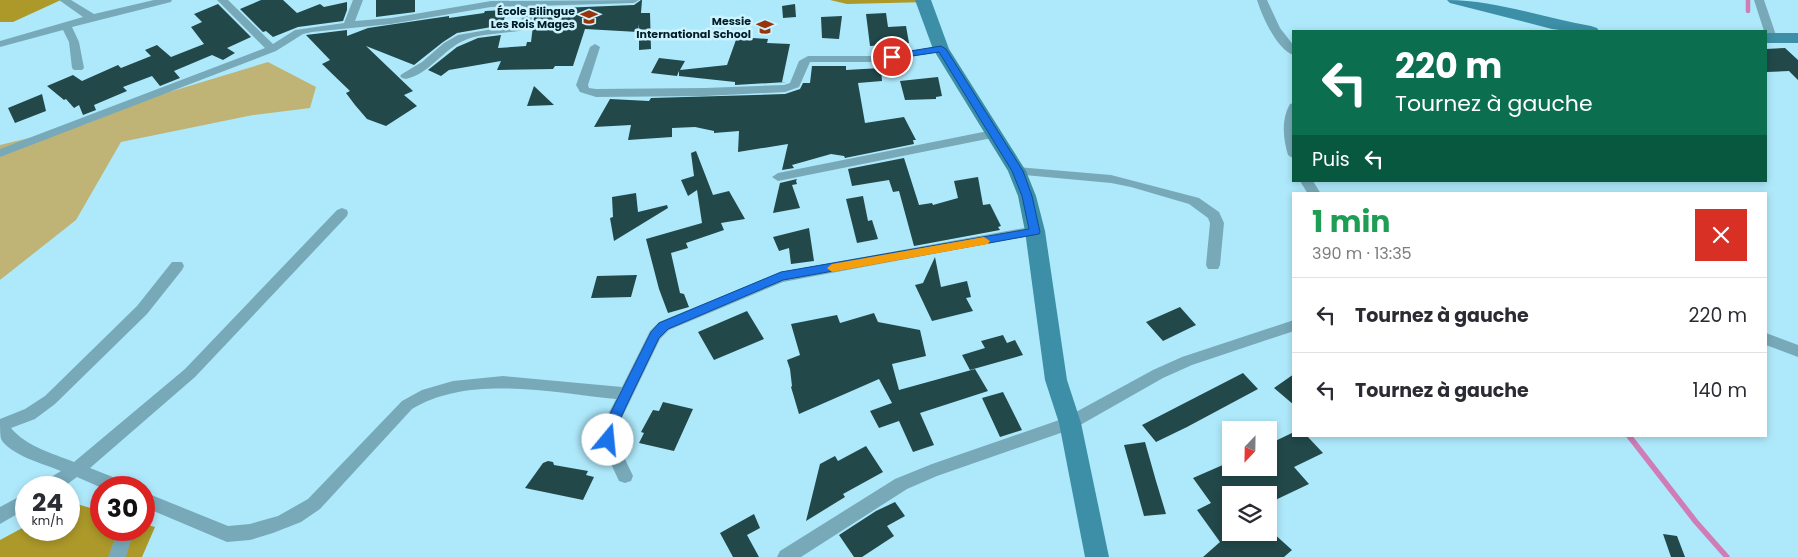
<!DOCTYPE html>
<html lang="fr">
<head>
<meta charset="utf-8">
<style>
	body { margin:0; font-family:Poppins,sans-serif; background:#f2f2f3; color:#2b2b33; height:100vh; display:flex; flex-direction:column; font-size:19px; white-space:nowrap }
	* { box-sizing:border-box; margin:0 }
	p { font-size:16px; color:#7c7c81 }
	.icon { flex:none; width:28px; height:28px; fill:none; stroke:currentColor; stroke-width:2; stroke-linecap:round; stroke-linejoin:round }
	.map { position:relative; flex:1; overflow:hidden }
	.sheet { position:absolute; left:1292px; top:192px; width:475px; height:245px; display:flex; flex-direction:column; background:#fff; border-radius:0px; box-shadow:0 2px 8px #0003 }
	.sheet>* { flex:none }
	.hud { position:absolute; left:1292px; top:30px; width:475px; height:152px; border-radius:0px; box-shadow:0 2px 8px #0003; background:#0b6e4f; color:#fff; overflow:hidden }
	.needle { width:32px; rotate:202deg }
	.controls { position:absolute; left:1222px; top:421px; display:grid; gap:10px }
	.controls a { display:grid; place-items:center; width:55px; height:55px; border-radius:0px; background:#fff; box-shadow:0 2px 8px #0003; font-size:25px }
	.speed { position:absolute; left:15px; top:476px; display:flex; gap:10px; font-size:25px; font-weight:700; text-align:center }
	.speed>* { display:grid; place-content:center; width:65px; height:65px; border-radius:50%; background:#fff; box-shadow:0 2px 8px #0003; line-height:1 }
	.speed small { font-size:12px; font-weight:400 }
	.speed .limit { border:8px solid #d22; background:#fff; color:#111 }
	.pin { position:absolute; display:grid; place-items:center; width:42px; height:42px; color:#fff; margin:-21px; border:2px solid #fff; border-radius:50%; box-shadow:0 1px 5px #0007 }
	.me { position:absolute; width:55px; margin:-28px; rotate:17deg; stroke-linejoin:round; filter:drop-shadow(0 0 4px #0008) }
	.turn { display:flex; align-items:center; gap:18px; height:105px; padding:0 20px; font-size:22px }
	.turn .icon { width:65px; height:65px; stroke-width:2.5 }
	.turn b { display:block; font-size:35px; line-height:42px }
	.then { display:flex; align-items:center; height:48px; padding:0 20px; background:#0003; gap:10px; font-size:19px }
	.round { display:grid; place-items:center; flex:none; width:52px; height:52px; border-radius:0px; background:#f2f2f3 }
	.overview { display:flex; align-items:center; justify-content:space-between; height:85px; padding:0 20px }
	h1 { font-size:30px; font-weight:700; line-height:38px; color:#1e9e55 }
	ul { padding:0; list-style:none }
	li { display:flex; align-items:center; gap:15px; height:75px; padding:0 20px; border-top:1px solid #e1e1e2 }
	li div { flex:1 }
	li b { display:block; font-size:19px }
	li em { font-style:normal }
	.map>svg:first-child { display:block }
	.green { fill:#bfb375 }
	.forest { fill:#ac992a }
	.lines { fill:none; stroke-linecap:round; stroke-linejoin:round }
	.stream-far1 { stroke:#d07cb7; stroke-width:4.5 }
	.stream { stroke:#d07cb7; stroke-width:5.5 }
	.building { fill:#224849 }
	.street { fill:#78a9b9; fill-rule:evenodd }
	.secondary { fill:#3c8fa6; fill-rule:evenodd }
	.route { fill:#1a73e8; stroke:#114b97 }
	.slow { fill:#f59e0b }
	.labels { text-anchor:middle; dominant-baseline:central; stroke-width:5; stroke-linejoin:round; paint-order:stroke }
	.far-poi-label { font-size:11px; font-weight:bold; fill:#001e27; stroke:#ccf3ff; text-anchor:end }
</style>
</head>
<body>
<div class="map">
<svg width="1798" height="557" viewBox="0 0 1798 557">
	<rect width="100%" height="100%" fill="#aee9fb"/>
	<path class="green" d="M268,62L316,87L310,108L253,115L121,142L76,220L0,280V145L83,125L156,96Z"/>
	<path class="forest" d="M0,0H61L13,22H0Z
		M830,0H929V2L847,4Z
		M70,502L101,511V530H144V524L155,527L142,557H0V540L26,526V530H69Z"/>
	<g class="lines">
		<path class="stream-far1" d="M1748,0V11"/>
		<path class="stream" d="M1629,436L1696,522L1727,557"/>
	</g>
	<path class="building" d="M261,0H283L297,13L320,4L324,7L347,2V10L343,21L298,27L273,37L266,31L263,32L240,9Z
		M376,0H415V12L376,17Z
		M641,0H642L641,13H650L651,49L639,50V24L638,32L585,29L573,66H555L553,69L497,70L501,61L449,70L441,76L428,70L457,47L478,38L501,35L498,48L526,46L527,42H531L535,9L634,5Z
		M218,4L251,37L227,48L235,53L223,60L212,55L174,71L180,78L160,86L152,76L123,87L127,91L94,105L96,110L83,115L79,105L74,108L66,99L64,100L47,86L73,75L82,81L118,65L121,68L151,56L145,50L157,45L171,57L204,44L191,27L202,22L194,14Z
		M795,4L796,17L783,18L782,6Z
		M506,10L503,25L457,33L443,42L414,65L366,46L413,91L404,95L417,106L386,126L367,119L355,105L346,93L350,91L322,64L330,60L306,35L347,30V36L368,28L449,16V18L484,13L485,11Z
		M886,13L888,27L906,26L909,43L870,46L866,14Z
		M842,16L839,39L822,38L821,17Z
		M737,37L768,39L767,43L790,44L782,82H787L735,85V82L679,76V71L677,76L651,73L659,58L685,61L680,70L727,65Z
		M1785,48L1798,60V80L1789,71L1766,72V49Z
		M812,66H846V70L881,68L882,81L858,83L865,123L904,117L916,140H913L914,144L845,158L844,156L831,154L792,165L794,168L782,170L788,144L738,152L739,131L714,133V131L695,127L672,128V137L628,140L631,125L594,127L610,99L649,101L651,98L785,94L800,89L803,83H810Z
		M938,77L942,96L936,97V99L905,100L900,81Z
		M534,86L554,105L527,106Z
		M42,94L46,111L15,123L8,108Z
		M696,151L713,195L729,191L745,219L721,223L724,230L686,243L688,248L671,253L680,293L684,294L689,307L668,313L659,289L646,239L702,223L697,190L688,196L681,180L694,176L691,153Z
		M904,158L919,205L932,203L933,205L958,198L954,181L978,177L983,205L990,204L1001,226L998,227L1000,230L914,246L899,191L893,192L889,180L852,186L848,169Z
		M797,179L796,181L797,184L792,185L800,208L773,213L780,183Z
		M636,193L638,212L667,205L668,208L614,241L610,218L613,217L612,197Z
		M863,196L868,221L872,220L878,239L857,243L846,199Z
		M809,228L814,261L791,264L789,248L779,251L773,237Z
		M935,257L941,287L967,281L971,297L966,298L973,311L932,321L915,285L923,283Z
		M637,275L631,297L591,298L597,276Z
		M1180,307L1196,325L1163,341L1146,322Z
		M747,311L764,339L714,360L698,332Z
		M874,313L878,322L920,330L926,356L892,364L899,390L975,369L988,391L920,413L934,445L913,452L899,421L879,428L870,411L892,403L879,379L799,414L791,387L792,386L790,369L787,360L800,355L791,324L837,315L840,323Z
		M1003,335L1007,343L1015,340L1023,355L970,370L962,355L985,348L981,341Z
		M1243,373L1258,389L1187,427L1156,442L1142,425Z
		M1294,374V405L1274,388Z
		M1003,392L1022,430L1000,437L982,398Z
		M663,402L693,409L674,451L639,443L644,433L641,432L653,410L659,411Z
		M1294,432V436H1307L1323,453L1294,467L1309,484L1269,503V495H1231V532H1272L1292,550L1284,557H1203L1220,542L1197,510L1211,503L1193,478L1225,464L1228,468H1269V444Z
		M1145,442L1156,481L1166,514L1144,516L1135,484L1124,445Z
		M866,446L883,472L843,494L845,497L806,521L820,464L835,456L838,461Z
		M548,461L553,462L554,465L588,471L586,475L594,477L583,500L525,488L543,463Z
		M895,502L905,516L887,526L894,536L862,557H854L839,535L876,511Z
		M754,514L760,528L747,535L759,557H733L720,533Z
		M1663,534L1677,536L1685,557H1671Z"/>
	<g class="lines">
		<path class="street" d="M59,0H71L94,14L154,0H172L171,2L72,27L79,42L84,68L82,70H74L72,68L69,42L63,30L0,47V41L83,17Z
			M217,0H228L273,44L295,30L344,23L353,0H363L355,21L391,18L491,1L639,0L634,3L534,6L531,25L528,29C509,34 479,33 463,41C443,50 429,74 406,79L402,78L400,76L402,74L422,62L444,43L458,35L521,24L523,6L491,7L391,24L312,32L303,34L276,51L0,157V149L265,48Z
			M1257,0H1267L1280,28L1294,46V55C1277,50 1262,16 1257,0Z
			M1754,0H1764L1777,38L1776,40H1768L1766,31H1764Z
			M595,44L600,47L588,85L589,88L596,89L705,88L784,85L790,83L799,61L808,56H876L941,46L946,49L941,52L876,62H810L799,87L785,92L705,96L596,97L580,92L576,85L590,47Z
			M1294,103V159L1288,155C1283,138 1281,120 1290,104Z
			M993,130L997,131L999,134L997,137L778,181L772,177L778,173Z
			M1017,167L1111,175L1199,198L1219,212L1224,223L1220,265L1218,269H1208L1206,265L1210,223L1208,218L1189,204L1131,187L1111,183L1013,174L1011,171L1013,168Z
			M1300,181H1313L1321,194H1308Z
			M342,208L347,210L348,213L347,216L195,377L90,468L128,483L130,488H102L77,477L62,488H39L41,483L61,471C44,464 10,455 1,439C0,434 0,425 0,419L25,409L45,396L137,306L172,262H182L184,266L182,270L147,314L55,404L35,419L11,428C27,447 52,453 74,462L185,369L337,210Z
			M1035,226L1040,228L1042,231L1040,234L783,282L669,330L660,339L616,430V440L633,476L631,481L625,483L619,481L600,440V430L616,399C553,393 469,374 412,409L320,509L301,522L273,533L250,540L227,542L144,507V492L228,526L250,524L278,516L308,499L402,401L422,390L453,381L503,376L622,387L650,331L659,322L781,272Z
			M1294,320V331L1192,365L1163,378L1075,428L937,476L907,489L801,557H777L780,551L895,479L932,464L1065,418L1153,370L1182,357Z
			M1766,333L1798,345V357L1766,345Z
			M26,493V509L0,524V507Z
			M118,530H134L126,557H108Z"/>
		<path class="secondary" d="M915,0H931L949,49L1026,171L1036,196L1045,231L1067,380L1081,423L1109,557H1085L1059,423L1045,380L1025,231L1018,196L1008,171L933,49Z
			M1447,0C1496,0 1543,18 1591,26L1597,28L1599,31H1567L1552,29L1450,3Z
			M1766,33H1798V43H1766Z"/>
	</g>
	<path class="route" d="M941,46L946,49L1023,171L1032,196L1040,232L1039,234L783,280L668,329L659,338L632,394L615,430L613,444L608,445L603,444L602,430L651,332L659,323L781,272L1029,229L1022,196L1012,171L939,52L892,59L888,57L892,54Z"/>
	<path class="slow" d="M984,237L990,241L988,244L832,272L827,268L832,264Z"/>
	<defs>
		<g id="school-bare" transform="scale(1.35)"><path d="M0-5L7-2L0 1L-7-2ZM-4 1L0 2.5L4 1V4Q0 6-4 4Z" fill="#993309" stroke="#ccf3ff" stroke-width="2.5" paint-order="stroke"/></g>
	</defs>
	<g fill-rule="evenodd">
		<use href="#school-bare" x="589" y="17"/>
		<use href="#school-bare" x="765" y="27"/>
	</g>
	<g class="labels">
		<g class="far-poi-label">
			<text x="575" y="11">École Bilingue<tspan x="575" dy="13">Les Rois Mages</tspan></text>
			<text x="751" y="21">Messie<tspan x="751" dy="13">International School</tspan></text>
		</g>
	</g>
</svg>
<div class="controls">
<a><svg class="needle" viewBox="-14 -14 28 28"><path d="M0-13l5 13h-10z" fill="#e53935"/><path d="M0 13l5-13h-10z" fill="#7c7c81"/></svg></a>
<a><svg class="icon" aria-label="layers" viewBox="0 0 24 24"><path d="M12 4l9 5-9 5-9-5zM3 14l9 5 9-5"/></svg></a>
</div>
<div class="speed"><div>24<small>km/h</small></div><div class="limit">30</div></div>
<div class="pin" style="left:892px;top:57px;background:#d93025"><svg class="icon" aria-label="arrive" viewBox="0 0 24 24"><path d="M6 21V4h12l-3 4 3 4H6"/></svg></div>
<svg class="me" style="left:608px;top:440px" viewBox="-20 -20 40 40"><circle r="19" fill="#fff"/><path d="M0-13L10 11 0 6-10 11z" fill="#1a73e8"/></svg>
<div class="hud">
<div class="turn"><svg class="icon" aria-label="left" viewBox="0 0 24 24"><path d="M17 20v-9H6M10 6l-5 5 5 5"/></svg><div><b>220 m</b>Tournez à gauche</div></div>
<div class="then">Puis<svg class="icon" aria-label="left" viewBox="0 0 24 24"><path d="M17 20v-9H6M10 6l-5 5 5 5"/></svg></div>
</div>
<section class="sheet">
<div class="overview"><div><h1>1 min</h1><p>390 m · 13:35</p></div><a class="round" style="background:#d93025;color:#fff"><svg class="icon" aria-label="close" viewBox="0 0 24 24"><path d="M6 6l12 12M18 6L6 18"/></svg></a></div>
<ul>
<li><svg class="icon" aria-label="left" viewBox="0 0 24 24"><path d="M17 20v-9H6M10 6l-5 5 5 5"/></svg><div><b>Tournez à gauche</b></div><em>220 m</em></li>
<li><svg class="icon" aria-label="left" viewBox="0 0 24 24"><path d="M17 20v-9H6M10 6l-5 5 5 5"/></svg><div><b>Tournez à gauche</b></div><em>140 m</em></li>
</ul>
</section>
</div>
</body>
</html>
